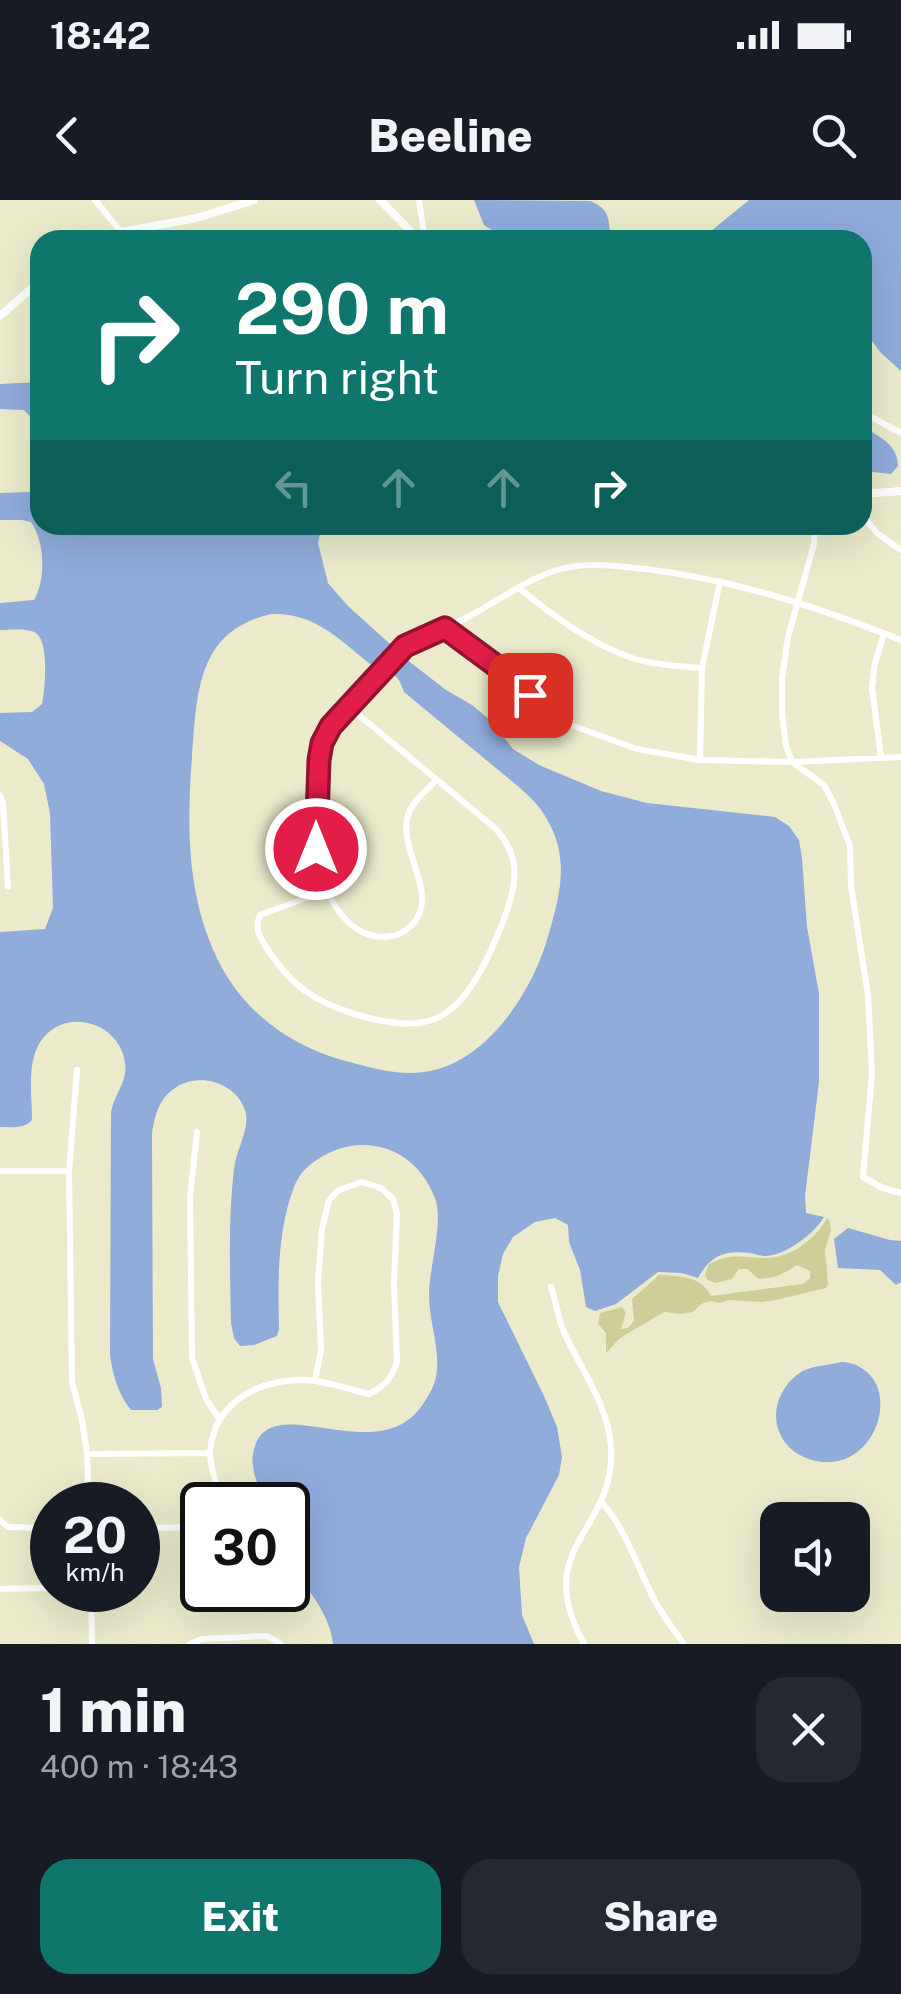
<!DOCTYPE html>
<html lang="en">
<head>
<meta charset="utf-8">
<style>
	body { margin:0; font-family:"Public Sans",sans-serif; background:#242831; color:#f1f3f6; height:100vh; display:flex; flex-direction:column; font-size:38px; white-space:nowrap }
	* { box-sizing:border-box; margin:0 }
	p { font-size:32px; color:#9ea1a6 }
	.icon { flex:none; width:55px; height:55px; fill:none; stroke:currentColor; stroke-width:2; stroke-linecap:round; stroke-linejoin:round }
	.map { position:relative; height:1444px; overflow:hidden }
	.panel { display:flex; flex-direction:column; background:#171b24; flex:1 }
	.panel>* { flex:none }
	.guide { position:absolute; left:30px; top:30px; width:842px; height:305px; border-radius:30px; box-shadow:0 10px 40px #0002; background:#0f766e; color:#fff; overflow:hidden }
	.buttons { position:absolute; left:760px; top:1302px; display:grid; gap:20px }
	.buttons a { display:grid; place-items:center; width:110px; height:110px; border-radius:20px; background:#171b24; box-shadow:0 10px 40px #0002; font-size:50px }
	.speed { position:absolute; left:30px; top:1282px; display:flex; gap:20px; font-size:50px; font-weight:700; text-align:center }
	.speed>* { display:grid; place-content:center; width:130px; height:130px; border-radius:50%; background:#171b24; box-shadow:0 10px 40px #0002; line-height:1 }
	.speed small { font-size:25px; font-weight:400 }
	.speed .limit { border:5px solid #111; border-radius:15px; background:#fff; color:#111 }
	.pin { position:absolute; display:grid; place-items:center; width:85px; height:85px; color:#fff; margin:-42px; border-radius:20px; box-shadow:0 5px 15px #0006 }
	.me { position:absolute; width:110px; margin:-55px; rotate:0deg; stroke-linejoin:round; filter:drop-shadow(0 0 8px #0008) }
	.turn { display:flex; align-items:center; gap:35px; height:210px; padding:0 40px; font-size:45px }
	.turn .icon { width:130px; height:130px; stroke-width:2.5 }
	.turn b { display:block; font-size:70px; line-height:85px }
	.lanes { display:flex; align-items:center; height:95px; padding:0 40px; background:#0003; justify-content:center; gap:50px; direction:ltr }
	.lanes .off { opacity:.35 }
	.round { display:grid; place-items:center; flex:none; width:105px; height:105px; border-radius:30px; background:#242831 }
	.overview { display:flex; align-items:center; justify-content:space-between; height:170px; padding:0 40px }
	h1 { font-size:60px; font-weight:800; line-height:75px }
	.button { display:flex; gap:20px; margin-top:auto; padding:20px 40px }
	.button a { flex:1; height:115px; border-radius:30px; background:#0f766e; color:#fff; font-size:40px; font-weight:800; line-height:115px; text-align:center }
	.button a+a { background:#242831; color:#f1f3f6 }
	.status { display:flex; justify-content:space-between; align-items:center; height:70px; padding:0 50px; background:#171b24; direction:ltr }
	.status svg { height:28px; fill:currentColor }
	header { display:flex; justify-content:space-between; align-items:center; height:130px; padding:0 40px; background:#171b24; font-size:45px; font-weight:800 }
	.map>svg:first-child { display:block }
	.green { fill:#d0ce98 }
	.water { fill:#90acdb; fill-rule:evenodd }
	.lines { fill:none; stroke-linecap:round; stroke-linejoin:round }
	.minor { stroke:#fff; stroke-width:6 }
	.tertiary { stroke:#fff; stroke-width:8 }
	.route-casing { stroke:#92132f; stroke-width:25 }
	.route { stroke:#e11d48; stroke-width:18 }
</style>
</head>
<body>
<div class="status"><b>18:42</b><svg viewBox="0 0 49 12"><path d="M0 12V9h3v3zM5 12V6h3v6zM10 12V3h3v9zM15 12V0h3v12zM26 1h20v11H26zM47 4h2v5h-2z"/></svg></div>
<header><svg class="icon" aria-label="back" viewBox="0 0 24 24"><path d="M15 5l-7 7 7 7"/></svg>Beeline<svg class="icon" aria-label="search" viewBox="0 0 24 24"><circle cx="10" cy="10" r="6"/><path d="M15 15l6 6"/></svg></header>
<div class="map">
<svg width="901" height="1444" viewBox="0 0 901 1444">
	<rect width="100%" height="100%" fill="#ebebcc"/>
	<path class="green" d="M827,1018L829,1019L831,1031L825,1049L828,1085L826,1088L776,1100L762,1102L729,1100L720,1103L710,1101L701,1104L693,1112L680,1114L664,1112L620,1138L606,1153V1133L598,1124L600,1113L622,1107L626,1113L621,1129L628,1128L634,1121L632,1099L659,1075C681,1076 701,1076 711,1096L803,1084L810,1078V1071L797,1065C784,1074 775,1078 759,1079L747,1069H739L732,1079L715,1083L707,1080L705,1075L709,1064C731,1053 740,1057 763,1058C790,1059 815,1040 827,1018Z"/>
	<path class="water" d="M474,0L590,1C611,9 609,21 610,40L506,39L484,25Z
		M749,0H901V171L880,152L863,129L862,40H700Z
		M40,182V325H322L318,343L328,383L348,406L410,462L446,490L472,505L491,521L513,549L539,565L601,591L647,603L775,617L789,626L799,640L802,658L807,727L819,793V882L805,996L806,1013L824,1017C814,1034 786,1055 766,1056C761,1056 755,1054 750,1053C724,1050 711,1055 698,1078L682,1073L658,1072L616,1104L595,1111L586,1107L580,1070L569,1042L568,1025L555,1018L535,1022L513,1037L503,1054L498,1076V1102L545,1198L557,1227L562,1257L559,1275L526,1338L519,1367L522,1415L534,1444H333C330,1418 315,1397 298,1378L288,1379V1305H265C260,1290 250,1269 253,1254C265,1182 377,1274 423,1204C430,1194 436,1183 437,1170C439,1145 429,1120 429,1095C429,1068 444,1021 435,998C416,947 362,930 318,959C307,966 299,974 294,987C277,1032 278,1081 279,1129L277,1136L254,1145L240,1146L234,1138L231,1123C230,1072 228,1019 234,969C236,949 251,928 245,910C235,882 199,872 175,888C159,898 154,917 152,935L153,1159L161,1188L162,1207L157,1210H131C118,1194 113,1176 110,1155L111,914C113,895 128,883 125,863C120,821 62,805 39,844C27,865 32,896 32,920C25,929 11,927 0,927V732L45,729L53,708L50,613L44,584L28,559L0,541V513L32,512L42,504C45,488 50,439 34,432C24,428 10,430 0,430V403L34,400C46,379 45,342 31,322L22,320H0V293L29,292L38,283L34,220L24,210L0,209V184ZM272,414C314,412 340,440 370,464L381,461L399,480L404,492C433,516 462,540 491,564C512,582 537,598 549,623C569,660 560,695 549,733C534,790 487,864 424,872C397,876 369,867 342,860C296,847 254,819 228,778C187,711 186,633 192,557C197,493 197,430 272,414Z
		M862,226C880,237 898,245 898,266L891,274L863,271Z
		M848,1028L890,1040L901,1041V1082L896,1085L880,1070L838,1068L834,1039Z
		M841,1162C850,1162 855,1164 863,1169C901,1194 873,1273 816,1261C772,1252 762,1202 798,1174C810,1165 827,1166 841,1162Z"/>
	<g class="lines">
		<path class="minor" d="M95,0L121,32
			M419,0L425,40
			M862,212L901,233
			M862,315L878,334L901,350
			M815,325L814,344L788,437L782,478V513L786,546L792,562L824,585L834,604L850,646L851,686L868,795L872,873L863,977L883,988L901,993
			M519,388C553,416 591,444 632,458C655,465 678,466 702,468
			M446,429L515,479L545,510L565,523L637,549L700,560L792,562L901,557
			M881,557L872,488L875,463L884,433
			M700,560L702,468L720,381
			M436,580C427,590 412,602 408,615C397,650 441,694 412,725C405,732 395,737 385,737C341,737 320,685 316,649C315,631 316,613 317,595C318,576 316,553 325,536C338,510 365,488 385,467C392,460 398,451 406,446C425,434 448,427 468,417C503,399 537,370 577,366C600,363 623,367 646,369C735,380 818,407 901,440
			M0,595L3,604L8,686
			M328,690L260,715C254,728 260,738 268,750C279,767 293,783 310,794C338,813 409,835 441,816C472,798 490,754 503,722C516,687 523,659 496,629L348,506
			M77,870L69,971L72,1182L82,1220L87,1254L89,1305
			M197,932L190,997L192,1158L206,1199L220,1220
			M0,971H69
			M551,1087C556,1102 558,1118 564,1132C581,1170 608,1204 611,1247C616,1333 530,1345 584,1444
			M87,1254L210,1253
			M601,1302C624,1326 635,1361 650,1391C658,1410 672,1427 684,1444
			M222,1305C219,1289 209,1268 210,1251C215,1198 267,1175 315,1181C333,1183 351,1190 369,1194C386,1185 391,1179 397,1162L394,1083L397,1014L393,999L381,988L362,982L339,990L329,1000L322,1029L318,1082L321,1150L315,1181
			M0,1320L8,1327L52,1328
			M138,1328L202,1327
			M0,1389L52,1388
			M91,1390L92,1444
			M190,1444L202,1439L267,1436L281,1444"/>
		<path class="tertiary" d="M380,0L419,40
			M98,40L121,32L197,18L254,0
			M0,116L40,81
			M862,294L901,291"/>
	</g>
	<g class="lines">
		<g class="route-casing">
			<path id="route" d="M316,649L319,560L322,543L331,526L405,446L445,428L514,479L530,495"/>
		</g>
		<use href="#route" class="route"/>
	</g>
</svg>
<div class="buttons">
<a><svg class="icon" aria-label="sound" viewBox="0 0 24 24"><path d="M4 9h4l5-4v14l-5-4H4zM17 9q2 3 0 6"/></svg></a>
</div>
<div class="speed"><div>20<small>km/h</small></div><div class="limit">30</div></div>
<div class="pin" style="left:530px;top:495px;background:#d93025"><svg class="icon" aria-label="arrive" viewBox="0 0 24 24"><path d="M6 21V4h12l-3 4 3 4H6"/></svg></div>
<svg class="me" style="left:316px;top:649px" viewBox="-20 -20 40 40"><circle r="17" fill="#e11d48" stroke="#fff" stroke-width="3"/><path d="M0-11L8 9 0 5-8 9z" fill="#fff"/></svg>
<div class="guide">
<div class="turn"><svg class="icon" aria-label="right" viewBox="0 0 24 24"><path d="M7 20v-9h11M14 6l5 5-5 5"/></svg><div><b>290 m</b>Turn right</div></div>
<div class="lanes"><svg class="icon off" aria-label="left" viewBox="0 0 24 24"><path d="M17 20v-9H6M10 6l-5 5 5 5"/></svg><svg class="icon off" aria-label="ahead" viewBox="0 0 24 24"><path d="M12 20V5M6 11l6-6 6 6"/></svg><svg class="icon off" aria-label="ahead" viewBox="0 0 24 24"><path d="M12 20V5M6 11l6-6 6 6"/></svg><svg class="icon" aria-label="right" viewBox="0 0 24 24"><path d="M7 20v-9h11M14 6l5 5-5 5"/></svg></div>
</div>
</div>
<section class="panel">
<div class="overview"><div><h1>1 min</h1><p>400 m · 18:43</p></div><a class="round"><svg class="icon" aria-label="close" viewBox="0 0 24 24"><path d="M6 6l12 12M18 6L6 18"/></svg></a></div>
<div class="button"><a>Exit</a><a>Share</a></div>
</section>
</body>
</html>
